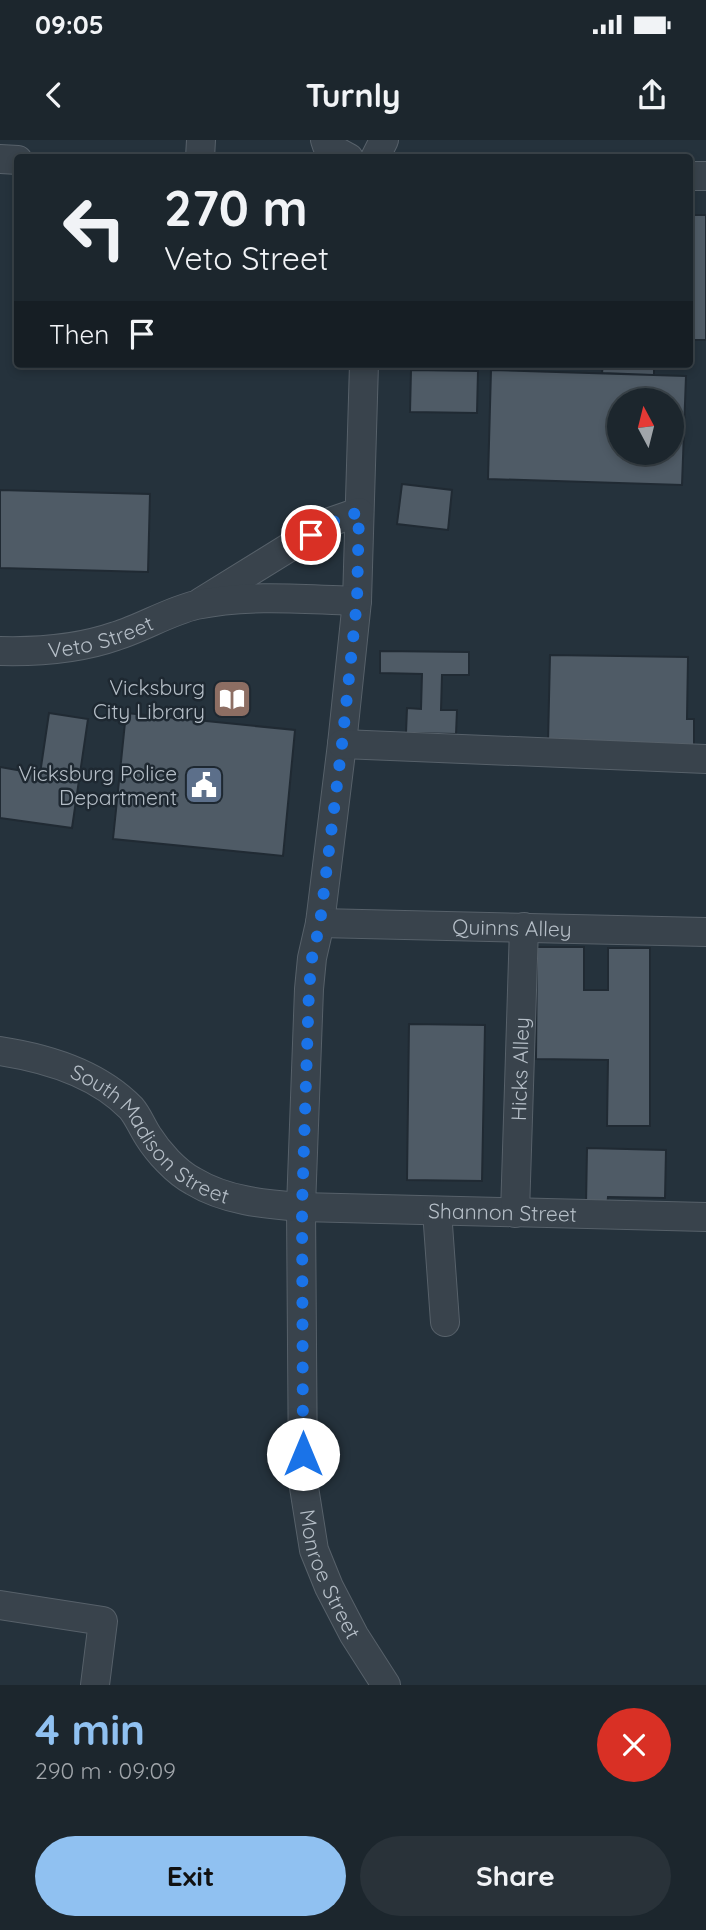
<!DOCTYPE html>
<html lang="en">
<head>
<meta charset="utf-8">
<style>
	body { margin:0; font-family:Quicksand,sans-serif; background:#293239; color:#f1f3f6; height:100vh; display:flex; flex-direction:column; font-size:26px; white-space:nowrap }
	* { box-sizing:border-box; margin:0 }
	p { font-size:23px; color:#a0a5aa }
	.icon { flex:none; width:38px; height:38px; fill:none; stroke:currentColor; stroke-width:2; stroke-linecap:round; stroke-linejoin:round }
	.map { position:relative; height:1545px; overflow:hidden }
	.drawer { display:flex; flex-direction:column; background:#1c262d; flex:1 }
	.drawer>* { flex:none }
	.guide { position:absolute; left:14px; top:14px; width:679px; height:214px; border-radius:7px; box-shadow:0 4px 10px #0003,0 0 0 2px #3a4349; background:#1c262d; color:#f1f3f6; overflow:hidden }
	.needle { width:46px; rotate:353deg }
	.fabs { position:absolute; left:607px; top:248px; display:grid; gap:14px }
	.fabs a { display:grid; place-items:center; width:77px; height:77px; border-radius:50%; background:#1c262d; box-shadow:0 4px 10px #0003,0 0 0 2px #3a4349; font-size:35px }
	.pin { position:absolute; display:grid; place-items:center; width:60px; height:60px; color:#fff; margin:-30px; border:4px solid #fff; border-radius:50%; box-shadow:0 2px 7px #0007 }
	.me { position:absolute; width:77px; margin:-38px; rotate:0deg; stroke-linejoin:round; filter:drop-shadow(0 0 5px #0008) }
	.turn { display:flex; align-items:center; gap:24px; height:147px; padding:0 35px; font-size:32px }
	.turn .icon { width:91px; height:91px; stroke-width:2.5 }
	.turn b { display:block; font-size:49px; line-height:60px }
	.then { display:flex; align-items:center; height:66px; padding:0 35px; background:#0003; gap:14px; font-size:26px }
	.round { display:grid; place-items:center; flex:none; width:74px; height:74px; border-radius:37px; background:#293239 }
	.headline { display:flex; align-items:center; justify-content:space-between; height:119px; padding:0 35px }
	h1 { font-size:42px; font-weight:700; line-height:52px; color:#90c1f1 }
	.primary-button { display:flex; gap:14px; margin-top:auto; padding:14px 35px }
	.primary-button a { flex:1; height:80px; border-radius:42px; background:#90c1f1; color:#111; font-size:28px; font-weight:700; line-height:80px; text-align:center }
	.primary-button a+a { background:#293239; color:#f1f3f6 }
	.status { display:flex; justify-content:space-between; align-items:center; height:49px; padding:0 35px; background:#1c262d; direction:ltr }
	.status svg { height:19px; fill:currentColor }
	header { display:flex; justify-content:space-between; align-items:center; height:91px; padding:0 35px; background:#1c262d; font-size:32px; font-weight:700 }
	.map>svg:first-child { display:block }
	.building { fill:#4f5b66; stroke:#202a33; stroke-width:2; fill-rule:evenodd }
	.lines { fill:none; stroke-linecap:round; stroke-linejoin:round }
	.minor-casing { stroke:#57616a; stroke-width:30 }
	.minor { stroke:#39434c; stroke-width:28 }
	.route { stroke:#1a73e8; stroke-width:12; stroke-dasharray:0 21.6 }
	.labels { text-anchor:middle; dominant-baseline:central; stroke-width:5; stroke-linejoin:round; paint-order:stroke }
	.street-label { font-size:21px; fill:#b5bec7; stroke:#1e2831 }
	.poi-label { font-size:21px; fill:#b5bec7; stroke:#1e2831; text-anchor:end }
</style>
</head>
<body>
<div class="status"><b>09:05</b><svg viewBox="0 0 49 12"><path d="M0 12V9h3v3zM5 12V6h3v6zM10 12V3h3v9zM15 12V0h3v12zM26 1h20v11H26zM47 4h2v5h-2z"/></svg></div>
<header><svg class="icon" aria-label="back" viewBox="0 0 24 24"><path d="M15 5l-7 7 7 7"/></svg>Turnly<svg class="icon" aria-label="share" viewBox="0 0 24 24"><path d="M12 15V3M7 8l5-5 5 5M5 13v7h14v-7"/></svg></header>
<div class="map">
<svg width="706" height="1545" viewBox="0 0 706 1545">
	<rect width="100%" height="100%" fill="#25323c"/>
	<path class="building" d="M690,75H706V200H690Z
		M411,224H548V227L411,226Z
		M603,224H654V235L602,233Z
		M411,230L478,231L477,273L410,272Z
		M491,230L686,236L682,345L488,339ZM620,261H672V313H620Z
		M402,344L452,350L448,390L397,384Z
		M0,350L150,354L148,432L0,428Z
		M380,511L469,512V535H442L441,570H457L456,594L406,593L407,568L421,569L422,534L380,533Z
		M550,515L688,517L687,579H694V605L548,603Z
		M49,573L88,579L72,688L0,678V627L40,634Z
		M126,573L295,590L283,716L113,699Z
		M537,807H584V850H608V808H650V986H607L608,920L536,919Z
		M409,884L485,885L482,1041L407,1040Z
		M587,1008L666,1010L665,1058L608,1057L607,1066L586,1065Z"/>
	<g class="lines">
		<g class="minor-casing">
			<g id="minor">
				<path d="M325,0L327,6L349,18"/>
				<path d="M200,18L201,0"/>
				<path d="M375,18L384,0"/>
				<path d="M0,19L18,20"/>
				<path d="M690,36H706"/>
				<path id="s1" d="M364,224L357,461L342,604L320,783L312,818L309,849L301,1067L303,1341L314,1410L329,1447L354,1495L386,1545"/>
				<path d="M201,462L330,382L359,372"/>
				<path id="s2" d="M0,511C39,512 79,509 116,496C142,488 170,471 196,465C248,454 304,459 357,461"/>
				<path d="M342,604L706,619"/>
				<path id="s3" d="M320,783L706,792"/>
				<path id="s4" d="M0,911C46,918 98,934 131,968C138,976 142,987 148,996C158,1012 176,1032 193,1041C226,1061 264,1064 301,1067L706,1077"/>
				<path d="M437,1071L445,1182"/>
				<path id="s5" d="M515,1073L524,787"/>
				<path d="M0,1465L103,1481L95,1545"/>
			</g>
		</g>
		<use href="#minor" class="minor"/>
	</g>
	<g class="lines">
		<path class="route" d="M303,1314L302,1067L309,849L312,818L320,783L342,604L357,461L359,372L330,383L311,395"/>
	</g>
	<defs>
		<g id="library-square" transform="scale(2.0125)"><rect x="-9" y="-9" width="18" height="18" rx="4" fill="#8d6e63" stroke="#1e2831"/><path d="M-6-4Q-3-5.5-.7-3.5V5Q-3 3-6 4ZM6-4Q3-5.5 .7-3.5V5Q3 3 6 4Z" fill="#fff"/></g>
		<g id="civic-square" transform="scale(2.0125)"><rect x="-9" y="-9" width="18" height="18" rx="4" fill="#5c6f8a" stroke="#1e2831"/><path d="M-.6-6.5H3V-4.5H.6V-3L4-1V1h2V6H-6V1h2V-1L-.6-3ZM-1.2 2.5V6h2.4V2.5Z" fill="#fff"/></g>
	</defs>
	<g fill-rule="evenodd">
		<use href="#library-square" x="232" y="559"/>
		<use href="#civic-square" x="204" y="645"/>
	</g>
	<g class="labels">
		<g class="street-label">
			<text stroke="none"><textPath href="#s2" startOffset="102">Veto Street</textPath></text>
			<text stroke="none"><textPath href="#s3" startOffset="192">Quinns Alley</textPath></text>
			<text stroke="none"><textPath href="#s5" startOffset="144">Hicks Alley</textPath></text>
			<text stroke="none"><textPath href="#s4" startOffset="178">South Madison Street</textPath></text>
			<text stroke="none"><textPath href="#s4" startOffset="556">Shannon Street</textPath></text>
			<text stroke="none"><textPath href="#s1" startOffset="1218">Monroe Street</textPath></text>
		</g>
		<g class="poi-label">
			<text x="205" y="547">Vicksburg<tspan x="205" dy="24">City Library</tspan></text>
			<text x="177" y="633">Vicksburg Police<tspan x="177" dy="24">Department</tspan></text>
		</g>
	</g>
</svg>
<div class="fabs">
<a><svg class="needle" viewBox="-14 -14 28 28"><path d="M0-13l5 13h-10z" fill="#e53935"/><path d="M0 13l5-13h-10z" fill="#a0a5aa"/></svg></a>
</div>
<div class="pin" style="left:311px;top:395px;background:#d93025"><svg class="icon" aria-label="arrive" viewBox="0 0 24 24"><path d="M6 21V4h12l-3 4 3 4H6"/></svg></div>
<svg class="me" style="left:303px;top:1314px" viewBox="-20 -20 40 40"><circle r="19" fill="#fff"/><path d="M0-13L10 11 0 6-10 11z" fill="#1a73e8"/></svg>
<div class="guide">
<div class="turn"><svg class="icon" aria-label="left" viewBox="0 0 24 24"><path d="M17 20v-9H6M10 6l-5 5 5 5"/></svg><div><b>270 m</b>Veto Street</div></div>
<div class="then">Then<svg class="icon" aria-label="arrive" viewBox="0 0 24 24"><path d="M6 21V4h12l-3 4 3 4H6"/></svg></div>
</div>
</div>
<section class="drawer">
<div class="headline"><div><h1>4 min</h1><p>290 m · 09:09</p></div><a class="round" style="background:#d93025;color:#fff"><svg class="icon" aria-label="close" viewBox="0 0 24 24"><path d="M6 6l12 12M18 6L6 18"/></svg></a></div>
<div class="primary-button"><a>Exit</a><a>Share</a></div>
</section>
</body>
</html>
